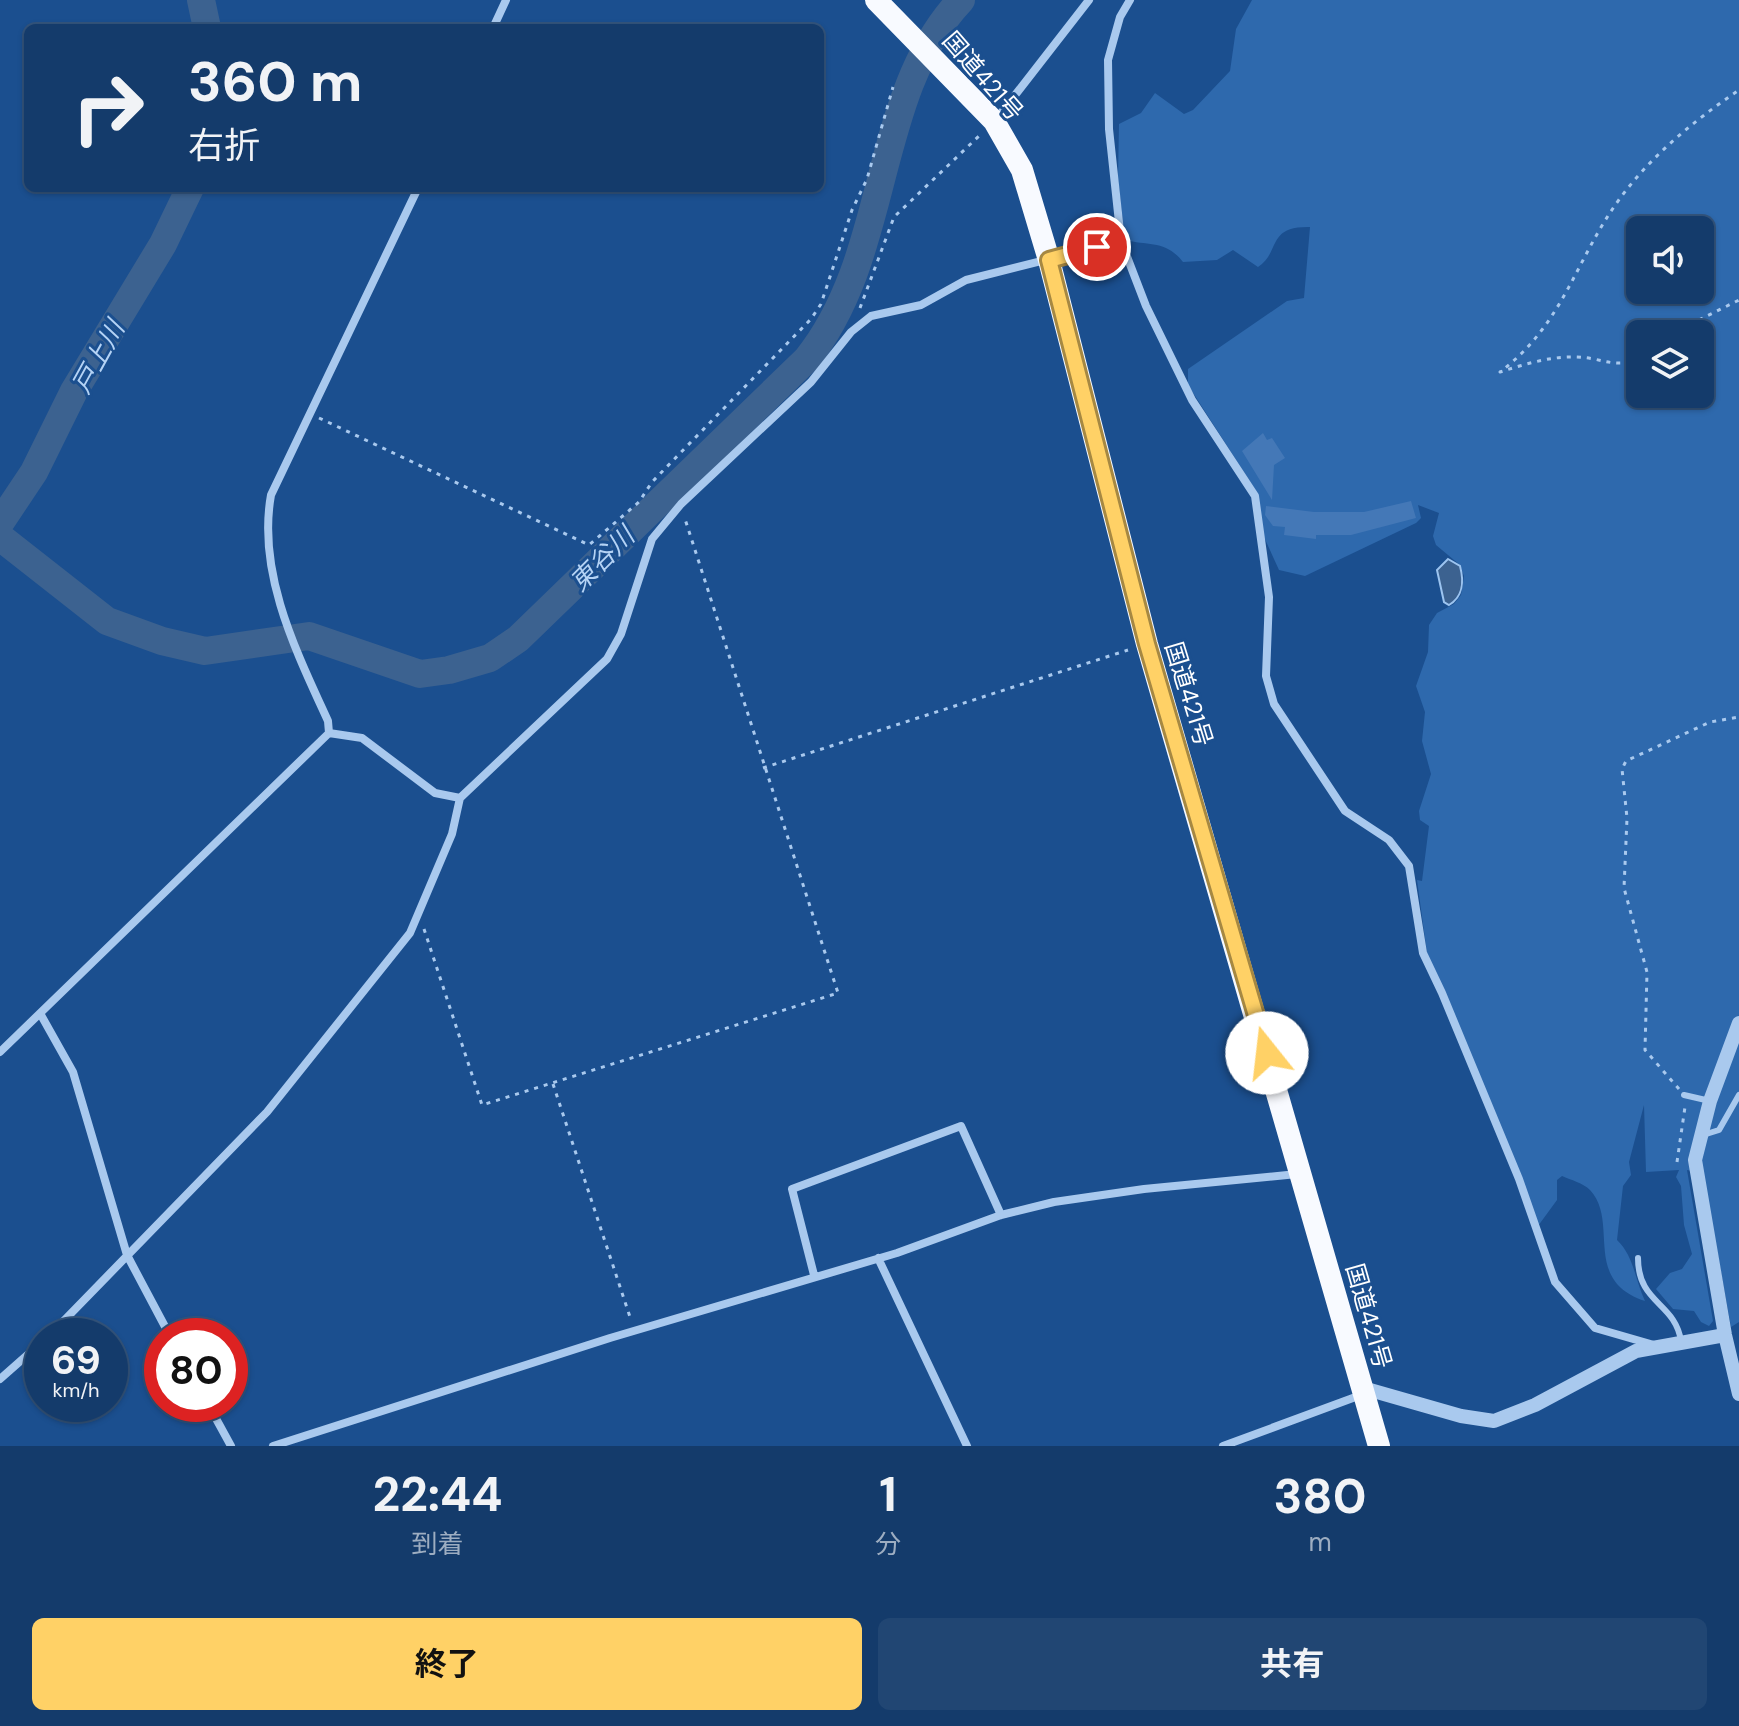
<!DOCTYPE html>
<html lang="ja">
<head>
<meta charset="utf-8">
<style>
	body { margin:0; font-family:"DM Sans","Noto Sans JP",sans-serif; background:#214673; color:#f1f3f6; height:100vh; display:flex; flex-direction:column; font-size:30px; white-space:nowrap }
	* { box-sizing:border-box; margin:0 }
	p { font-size:26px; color:#9dadc1 }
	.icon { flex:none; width:44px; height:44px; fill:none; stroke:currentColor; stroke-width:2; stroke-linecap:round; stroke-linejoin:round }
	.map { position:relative; height:1446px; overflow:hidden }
	.side { display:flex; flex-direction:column; background:#143b6b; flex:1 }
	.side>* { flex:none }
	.hud { position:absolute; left:24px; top:24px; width:800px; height:168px; border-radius:12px; box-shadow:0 2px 6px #0004,0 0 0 2px #33557e; background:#143b6b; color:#f1f3f6; overflow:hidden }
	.buttons { position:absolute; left:1626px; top:216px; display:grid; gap:16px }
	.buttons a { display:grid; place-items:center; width:88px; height:88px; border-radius:12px; background:#143b6b; box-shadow:0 2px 6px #0004,0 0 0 2px #33557e; font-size:40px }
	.speed { position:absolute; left:24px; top:1318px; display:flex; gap:16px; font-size:40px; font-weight:700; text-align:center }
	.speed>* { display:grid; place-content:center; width:104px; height:104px; border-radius:50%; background:#143b6b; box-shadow:0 2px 6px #0004,0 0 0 2px #33557e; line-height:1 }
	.speed small { font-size:20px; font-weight:400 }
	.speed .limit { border:12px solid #d22; background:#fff; color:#111 }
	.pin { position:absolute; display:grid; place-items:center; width:68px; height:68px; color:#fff; margin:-34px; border:4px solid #fff; border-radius:50%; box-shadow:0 2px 8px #0007 }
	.me { position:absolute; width:88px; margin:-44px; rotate:344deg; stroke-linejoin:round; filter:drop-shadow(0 0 6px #0008) }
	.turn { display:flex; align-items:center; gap:28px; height:168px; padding:0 32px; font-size:36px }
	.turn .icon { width:104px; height:104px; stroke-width:2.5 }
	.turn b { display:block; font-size:56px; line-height:68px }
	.eta { display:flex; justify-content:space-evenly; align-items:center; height:136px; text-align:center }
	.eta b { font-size:48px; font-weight:700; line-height:56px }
	.cta { display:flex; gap:16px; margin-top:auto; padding:16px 32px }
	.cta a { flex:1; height:92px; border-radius:12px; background:#ffd166; color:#111; font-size:32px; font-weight:700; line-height:92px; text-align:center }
	.cta a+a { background:#214673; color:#f1f3f6 }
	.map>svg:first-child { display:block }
	.green { fill:#2e69ad; fill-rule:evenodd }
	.water { fill:#3c6290; stroke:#9cc4f0; stroke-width:2 }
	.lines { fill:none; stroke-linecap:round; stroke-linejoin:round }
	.river { stroke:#3c6290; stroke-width:28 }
	.building { fill:#4478b7 }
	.path { stroke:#a9c9ee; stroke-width:3; stroke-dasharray:4 6; stroke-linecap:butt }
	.service { stroke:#a9c9ee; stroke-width:6 }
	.minor { stroke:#a9c9ee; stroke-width:8 }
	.tertiary { stroke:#a9c9ee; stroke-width:14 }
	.trunk { stroke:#f8faff; stroke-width:22 }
	.route-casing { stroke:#a68842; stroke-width:20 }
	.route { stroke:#ffd166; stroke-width:14 }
	.labels { text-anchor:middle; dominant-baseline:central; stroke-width:6; stroke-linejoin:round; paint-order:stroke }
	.street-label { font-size:24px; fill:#fff; stroke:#1b4f8f }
	.water-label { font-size:26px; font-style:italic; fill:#b5d3f5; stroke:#1b4f8f }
</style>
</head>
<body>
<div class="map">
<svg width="1739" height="1446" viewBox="0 0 1739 1446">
	<rect width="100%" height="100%" fill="#1b4f8f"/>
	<path class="green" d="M1252,0H1739V1322L1731,1327L1703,1173L1687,1170L1713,1321L1709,1326L1701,1322L1694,1311L1673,1309L1656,1289L1670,1273L1682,1269L1692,1254L1684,1225L1681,1186L1676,1177L1679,1170L1646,1172L1644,1105L1629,1162L1631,1175L1623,1186L1617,1240C1634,1256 1635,1280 1645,1301C1581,1280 1620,1222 1590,1190C1583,1183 1571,1180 1562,1176L1557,1180V1200L1538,1226L1427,953L1417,880L1422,881L1429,826L1420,820L1419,811L1431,774L1422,741L1425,712L1416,686L1428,652L1429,625L1437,613L1454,604L1461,595L1464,576L1460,565L1436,545L1433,536L1439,513L1418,505L1421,518L1416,523L1305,576L1279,570L1264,537L1256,491L1188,385V369L1287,301L1304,298L1310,227C1266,226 1281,252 1258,267L1233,250L1217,260L1183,262C1166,240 1149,246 1125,240L1118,178L1119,124L1141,113L1155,93L1184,114L1193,110L1230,71L1236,29ZM1640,230H1700V290H1640ZM1640,334H1700V394H1640Z"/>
	<path class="water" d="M1448,559L1460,566C1464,581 1463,597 1449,605L1444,602L1437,570Z"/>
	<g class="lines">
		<path class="river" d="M201,0L207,28
			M0,523L34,472L74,391L163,244L190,188
			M0,537L107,621L162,641L205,651L309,636L420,674L449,670L490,658L518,639L807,359C892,253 871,95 961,0"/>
	</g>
	<path class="building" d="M1263,433L1267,440L1272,438L1285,458L1274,465L1272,500L1242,451Z
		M1411,501L1416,518L1351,535H1316V539L1284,535L1285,527L1273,526L1265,515L1266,506L1314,512H1364Z"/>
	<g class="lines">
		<path class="path" d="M860,308L894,217L980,135
			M1685,334L1699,320L1739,300
			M1640,360C1611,368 1603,358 1577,357C1551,356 1525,364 1500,372C1565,323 1576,257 1621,197C1653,154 1695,120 1739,90
			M319,418L589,545L639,502L652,482L811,319L821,304L852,210L867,179L893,87
			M763,768L1128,650
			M424,929L482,1105L838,993L685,519
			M553,1084L631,1320
			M1679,1089L1645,1050L1647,972L1624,888L1627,818L1622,769L1626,761L1710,722L1739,717
			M1677,1162L1685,1107"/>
		<path class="service" d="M1684,1095L1710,1101
			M1703,1135L1719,1130L1739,1095
			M1638,1258C1638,1304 1675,1302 1681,1341"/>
		<path class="minor" d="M1130,0L1120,17L1108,60L1109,129L1121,241L1146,306L1192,400L1255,496L1269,597L1266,676L1274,704L1345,811L1389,840L1409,866L1423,953L1442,993L1519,1179L1555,1282L1595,1328L1654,1345
			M493,28L506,0
			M995,121L1089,0
			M329,733L362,738L435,793L460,798
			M41,1015L73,1072L127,1255L170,1336
			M0,1052L329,733L328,721C296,651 257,573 271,495L418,188
			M878,1258L967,1446
			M814,1275L792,1189L961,1126L1001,1215
			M49,1336L267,1112L410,933L452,834L460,798L607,659L621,634L652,539L681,504L811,382L851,332L871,316L921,305L966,280L1121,241
			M0,1379L42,1342
			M208,1404L231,1446
			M273,1446L610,1338L897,1253L1001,1215L1054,1202L1144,1189L1297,1174
			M1223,1446L1361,1395"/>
		<path class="tertiary" d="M1739,1023L1710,1101L1695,1160L1725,1335L1739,1394
			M1363,1388L1461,1416L1494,1421L1535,1405L1636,1351L1725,1335"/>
		<path class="trunk" d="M876,0L994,121L1022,170L1049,260L1147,644L1379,1446"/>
	</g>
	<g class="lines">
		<g class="route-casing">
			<path id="route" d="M1097,247L1049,260L1147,644L1267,1053"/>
		</g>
		<use href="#route" class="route"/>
	</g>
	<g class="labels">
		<g class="street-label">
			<text transform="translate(983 76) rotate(49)">国道421号</text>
			<text transform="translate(1189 694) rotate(73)">国道421号</text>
			<text transform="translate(1369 1316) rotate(74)">国道421号</text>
		</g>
		<g class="water-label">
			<text transform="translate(98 357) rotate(-61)">戸上川</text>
			<text transform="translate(602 559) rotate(-45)">東谷川</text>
		</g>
	</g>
</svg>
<div class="buttons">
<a><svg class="icon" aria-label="sound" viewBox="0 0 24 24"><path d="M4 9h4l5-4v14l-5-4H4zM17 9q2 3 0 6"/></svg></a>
<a><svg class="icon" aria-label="layers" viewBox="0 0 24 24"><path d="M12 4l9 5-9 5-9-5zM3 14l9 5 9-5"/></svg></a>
</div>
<div class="speed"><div>69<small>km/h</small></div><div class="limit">80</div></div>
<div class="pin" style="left:1097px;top:247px;background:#d93025"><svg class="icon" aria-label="arrive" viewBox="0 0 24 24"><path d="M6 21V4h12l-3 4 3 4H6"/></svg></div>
<svg class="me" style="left:1267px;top:1053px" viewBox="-20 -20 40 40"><circle r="19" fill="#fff"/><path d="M0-13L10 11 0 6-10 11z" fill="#ffd166"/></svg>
<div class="hud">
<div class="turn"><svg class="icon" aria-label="right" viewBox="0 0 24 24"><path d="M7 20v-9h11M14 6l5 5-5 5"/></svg><div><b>360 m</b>右折</div></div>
</div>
</div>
<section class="side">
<div class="eta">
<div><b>22:44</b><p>到着</p></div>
<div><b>1</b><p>分</p></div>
<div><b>380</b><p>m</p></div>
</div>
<div class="cta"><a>終了</a><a>共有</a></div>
</section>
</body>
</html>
